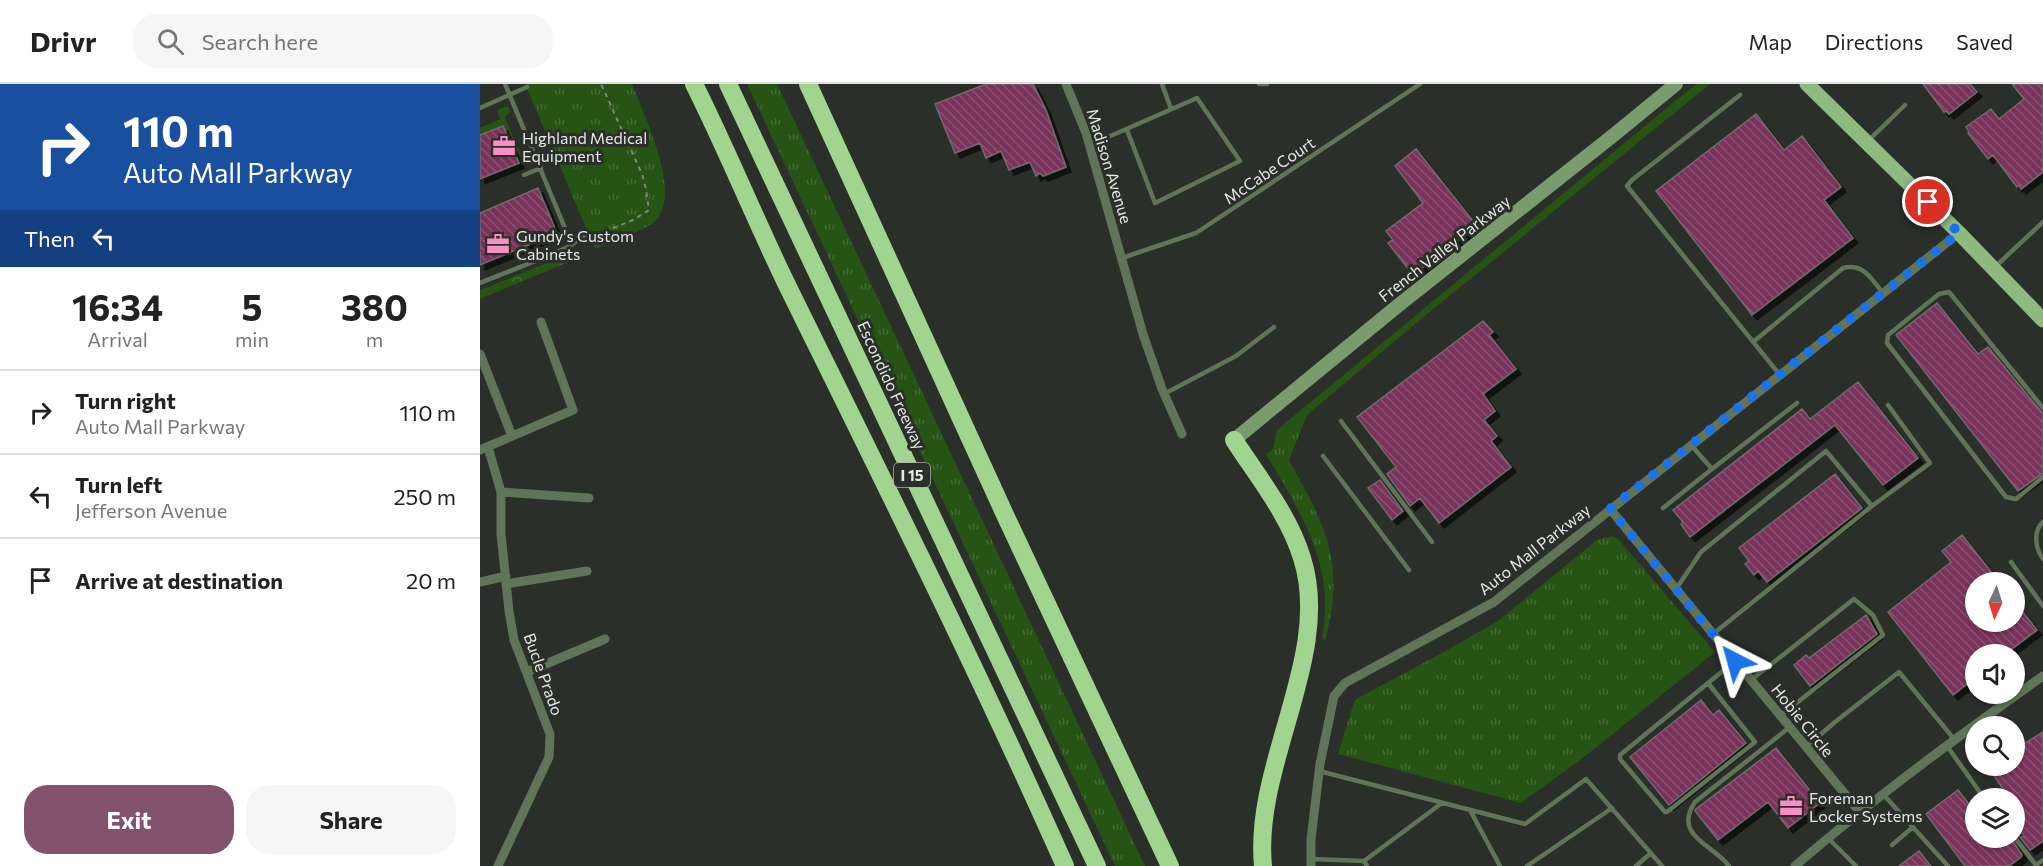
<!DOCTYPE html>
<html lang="en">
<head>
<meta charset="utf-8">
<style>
	body { margin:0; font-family:Commissioner,sans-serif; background:#f6f6f6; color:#222; height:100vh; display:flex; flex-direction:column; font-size:22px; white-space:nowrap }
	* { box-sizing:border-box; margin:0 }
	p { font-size:20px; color:#767676 }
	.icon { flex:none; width:33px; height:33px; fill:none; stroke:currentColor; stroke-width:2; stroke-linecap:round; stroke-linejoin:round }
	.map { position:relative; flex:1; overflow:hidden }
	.drawer { display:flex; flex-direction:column; background:#fff; width:480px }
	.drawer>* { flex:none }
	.guide { background:#1a4fa0; color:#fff; overflow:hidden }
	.needle { width:39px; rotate:184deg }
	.tools { position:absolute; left:1485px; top:488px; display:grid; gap:12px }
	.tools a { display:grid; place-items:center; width:60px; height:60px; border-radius:50%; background:#fff; box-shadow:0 2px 4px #0004; font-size:30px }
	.pin { position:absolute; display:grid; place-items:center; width:51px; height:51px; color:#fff; margin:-26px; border:3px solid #fff; border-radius:50%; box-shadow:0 2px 6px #0007 }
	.me { position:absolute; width:66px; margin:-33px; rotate:321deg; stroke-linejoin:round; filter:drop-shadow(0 0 4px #0008) }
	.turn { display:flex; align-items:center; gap:21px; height:126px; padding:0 24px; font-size:27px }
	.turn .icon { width:78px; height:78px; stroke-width:2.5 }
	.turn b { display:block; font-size:42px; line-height:51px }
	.then { display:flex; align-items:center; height:57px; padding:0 24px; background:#0003; gap:12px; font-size:22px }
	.eta { display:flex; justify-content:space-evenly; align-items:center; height:102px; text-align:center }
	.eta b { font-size:36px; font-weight:700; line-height:42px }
	.primary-button { display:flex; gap:12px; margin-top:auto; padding:12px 24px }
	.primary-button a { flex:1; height:69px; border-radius:24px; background:#83536d; color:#fff; font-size:24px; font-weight:700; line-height:69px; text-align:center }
	.primary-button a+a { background:#f6f6f6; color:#222 }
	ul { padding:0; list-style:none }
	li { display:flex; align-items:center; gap:18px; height:84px; padding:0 24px; border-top:2px solid #e0e0e0 }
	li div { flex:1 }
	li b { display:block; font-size:22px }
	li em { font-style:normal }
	header { display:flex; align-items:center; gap:36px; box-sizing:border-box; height:84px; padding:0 30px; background:#fff; border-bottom:2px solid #e0e0e0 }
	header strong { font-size:28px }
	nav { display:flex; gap:33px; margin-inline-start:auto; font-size:21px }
	.search { width:420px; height:54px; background:#f6f6f6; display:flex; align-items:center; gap:15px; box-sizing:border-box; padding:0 21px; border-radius:24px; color:#767676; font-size:22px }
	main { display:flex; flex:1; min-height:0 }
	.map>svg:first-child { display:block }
	.grass { fill:url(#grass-tufts) }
	.forest { fill:url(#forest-crowns) }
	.garden { fill:#275314 }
	.building { fill:url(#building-back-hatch); stroke:#726a6d; stroke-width:1.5; filter:url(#shadow) }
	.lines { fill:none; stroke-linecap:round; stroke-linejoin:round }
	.path { stroke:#81847f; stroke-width:2; stroke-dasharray:4.5 4.5; stroke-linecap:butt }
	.service { stroke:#5f7458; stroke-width:4.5 }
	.minor { stroke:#5f7458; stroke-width:9 }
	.secondary { stroke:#7a9b6e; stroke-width:14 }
	.primary { stroke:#8eb980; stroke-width:15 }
	.motorway { stroke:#a1d48f; stroke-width:18 }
	.route { stroke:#1a73e8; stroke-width:10; stroke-dasharray:0 18 }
	.labels { text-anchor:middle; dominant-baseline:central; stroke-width:6; stroke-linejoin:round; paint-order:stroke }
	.shield { fill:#2b2f29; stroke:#aeb1ad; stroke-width:1.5 }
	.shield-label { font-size:15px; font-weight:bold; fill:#e6e9e5 }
	.poi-label { font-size:16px; fill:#e6e9e5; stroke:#2b2f29; text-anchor:start }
	.street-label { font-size:16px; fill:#e6e9e5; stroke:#2b2f29 }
</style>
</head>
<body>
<header>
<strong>Drivr</strong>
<div class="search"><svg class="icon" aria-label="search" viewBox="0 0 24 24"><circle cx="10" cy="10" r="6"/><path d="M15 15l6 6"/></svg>Search here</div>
<nav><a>Map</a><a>Directions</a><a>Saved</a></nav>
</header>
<main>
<section class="drawer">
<div class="guide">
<div class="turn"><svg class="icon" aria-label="right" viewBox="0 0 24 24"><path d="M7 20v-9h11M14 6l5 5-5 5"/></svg><div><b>110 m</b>Auto Mall Parkway</div></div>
<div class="then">Then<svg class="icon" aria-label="left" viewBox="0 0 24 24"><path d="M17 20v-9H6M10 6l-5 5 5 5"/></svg></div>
</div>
<div class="eta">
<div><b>16:34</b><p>Arrival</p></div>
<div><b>5</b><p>min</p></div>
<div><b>380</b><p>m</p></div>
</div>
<ul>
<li><svg class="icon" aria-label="right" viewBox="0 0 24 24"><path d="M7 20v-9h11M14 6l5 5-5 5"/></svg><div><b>Turn right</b><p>Auto Mall Parkway</p></div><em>110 m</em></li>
<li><svg class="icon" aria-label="left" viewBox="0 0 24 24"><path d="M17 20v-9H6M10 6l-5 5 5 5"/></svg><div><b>Turn left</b><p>Jefferson Avenue</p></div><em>250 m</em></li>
<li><svg class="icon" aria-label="arrive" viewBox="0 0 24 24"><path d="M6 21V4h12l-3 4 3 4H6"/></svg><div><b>Arrive at destination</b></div><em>20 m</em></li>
</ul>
<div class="primary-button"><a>Exit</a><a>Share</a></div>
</section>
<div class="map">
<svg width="1563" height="782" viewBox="0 0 1563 782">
	<defs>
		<pattern id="grass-tufts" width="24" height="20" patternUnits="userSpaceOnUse" patternTransform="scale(1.5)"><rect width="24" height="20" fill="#275314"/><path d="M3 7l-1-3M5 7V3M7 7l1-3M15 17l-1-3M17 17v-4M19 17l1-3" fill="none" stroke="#466c36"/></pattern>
		<pattern id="forest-crowns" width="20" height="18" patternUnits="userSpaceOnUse" patternTransform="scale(1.5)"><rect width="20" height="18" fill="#275314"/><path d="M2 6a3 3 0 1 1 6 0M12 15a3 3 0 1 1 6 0" fill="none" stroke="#466c36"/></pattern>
		<pattern id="building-back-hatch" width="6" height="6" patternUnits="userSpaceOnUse" patternTransform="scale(1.5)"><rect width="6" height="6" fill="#79335a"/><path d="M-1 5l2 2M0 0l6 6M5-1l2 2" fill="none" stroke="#8c5172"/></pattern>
		<filter id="shadow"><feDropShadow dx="5" dy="5" stdDeviation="0" flood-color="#0009"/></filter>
	</defs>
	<rect width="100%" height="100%" fill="#2b2f29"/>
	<path class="grass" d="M45,0H152C164,32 203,109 175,137C165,147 130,158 115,165Z
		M267,0H297L665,782H635Z
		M1216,0H1230L935,240L827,331L809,376C846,443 866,479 845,557L842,554C856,481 821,430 786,370L793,365L797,346Z
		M1132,452L1138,455L1235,568L1104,673L1041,719L858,670L874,618L878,614L964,568L1018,537L1117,456Z"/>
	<path class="forest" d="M92,169L95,175L0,215V206Z"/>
	<path class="garden" d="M27,22L31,28L25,33L41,71L47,70L49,75L39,79L23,42L0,51V44L20,35L17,26Z"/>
	<path class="building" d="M506,0H553L566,26L586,83L563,92L560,89L556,92L550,78L529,86L521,67L506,74L500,59L475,69L455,20Z
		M1443,0H1490L1497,8L1469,30L1466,27L1464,28Z
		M1532,0H1563V88L1541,105L1539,101L1537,103L1513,71L1508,75L1488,49L1489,48L1486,43L1511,25L1519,35L1544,15Z
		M1276,30L1304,66L1322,52L1361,103L1344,116L1373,154L1272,231L1176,107Z
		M23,42L39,79L0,95V51Z
		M936,65L997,142L933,191L908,159L913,156L906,147L943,119L915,82Z
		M58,104L77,149L0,181V129Z
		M1457,219L1498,270L1508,263L1563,330V389L1538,407L1416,251Z
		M1003,237L1013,248L1009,251L1036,285L1003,310L1015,327L1004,336L1017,352L1011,357L1031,383L959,439L940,414L930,422L907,390L916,383L877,333Z
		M1378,298L1438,374L1403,401L1355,341L1210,453L1201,440L1203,438L1193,426L1322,325L1330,335Z
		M1355,390L1382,424L1287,498L1278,487L1274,491L1265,480L1269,477L1259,464Z
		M900,396L923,427L912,436L888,404Z
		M1482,451L1519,498H1496V537H1534V517L1557,546L1525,570H1496V593L1473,611L1408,528L1471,478L1462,467Z
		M1386,531L1397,550L1330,602L1314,581L1326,571L1329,574Z
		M1221,616L1233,631L1239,626L1266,659L1189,721L1150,673Z
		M1563,648V757L1550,766L1540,753H1545L1534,737V714H1529L1507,681H1534V666Z
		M1296,664L1340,719L1308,744L1288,718L1238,756L1215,727L1216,725Z
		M1478,706L1496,729V753H1530L1542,771L1541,773L1529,782H1485L1446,730Z
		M1439,767L1451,782H1419Z"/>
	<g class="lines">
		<path class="path" d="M116,151L153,136L169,126L166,105L162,90L121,0"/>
		<path class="service" d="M25,0L92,161
			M682,0L691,25
			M779,0H787
			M1260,11L1152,96L1147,102L1300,291
			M0,24L47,3
			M1389,56L1425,21
			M610,61L717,14L760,77L675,119L647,46
			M44,91L61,84
			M642,174L716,149L940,0
			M1516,182L1563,138
			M0,199C29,187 60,176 88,163C97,159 99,152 108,151
			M1273,258L1363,184C1384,179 1391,195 1403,209
			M684,310L756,272L794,243
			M1563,324L1469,208L1459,210L1408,251L1407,259L1526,413L1536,415L1563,393
			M861,337L952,458
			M843,372L929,486
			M1232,385L1317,319
			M1392,422L1450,379L1408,321
			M1183,424L1232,385L1211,361
			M1563,438C1553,447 1555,464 1563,475
			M1531,478L1563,522
			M1196,505L1221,468L1346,367L1392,422L1233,550
			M1271,596L1374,515L1393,531L1403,551L1300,632
			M1228,599L1275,658L1187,728H1185L1140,675V671L1255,577
			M1467,662L1504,714
			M1326,663L1355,638L1419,588L1474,655
			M839,687L1045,740L1106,695L1182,782
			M1402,709L1468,782
			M990,726L1020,782
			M1534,753L1556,781L1563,776
			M1348,754L1376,782
			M1412,761L1433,743
			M831,775L884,777L887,782
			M884,777L962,719
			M1047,782L1132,724
			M1156,782L1171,769
			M1249,782C1234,761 1192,752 1215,718L1310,643"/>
		<path class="minor" d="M586,0L606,49L663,250L682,305L702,350
			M0,270L32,352
			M8,363L21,408V450L29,527L34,556L70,650L69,673L18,782
			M0,366L93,326L61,238
			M21,408L109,414
			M1130,425L1379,727
			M0,498L26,492
			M26,500L107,487
			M47,588L125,555
			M831,782V755L840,680L854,612L865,599L1014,518L1479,149
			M1315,782C1394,714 1478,652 1563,592"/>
		<path class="secondary" d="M754,356L920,220L1135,50L1196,0"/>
		<path class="primary" d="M1327,0L1479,149L1563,236"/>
		<path class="motorway" d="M214,0C247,66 275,135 307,201C402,394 498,586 585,782
			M248,0L617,782
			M328,0L526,433L690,782
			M754,356C778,393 809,431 822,474C853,571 773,680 783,782"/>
	</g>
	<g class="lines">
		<path class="route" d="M1255,577L1130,425L1479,149L1448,118"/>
	</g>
	<defs>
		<g id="office-bare" transform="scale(1.8)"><path d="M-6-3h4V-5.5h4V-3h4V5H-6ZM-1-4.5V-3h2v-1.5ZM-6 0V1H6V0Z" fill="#fa8fc8" stroke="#2b2f29" stroke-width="2.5" paint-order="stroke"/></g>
	</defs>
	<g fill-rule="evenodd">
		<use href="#office-bare" x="24" y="62"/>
		<use href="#office-bare" x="18" y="160"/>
		<use href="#office-bare" x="1311" y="722"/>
	</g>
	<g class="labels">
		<rect class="shield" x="414" y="379" width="36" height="24" rx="4.5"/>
		<g class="shield-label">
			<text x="432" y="391">I 15</text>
		</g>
		<g class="poi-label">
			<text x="42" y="53">Highland Medical<tspan x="42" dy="18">Equipment</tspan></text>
			<text x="36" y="151">Gundy's Custom<tspan x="36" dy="18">Cabinets</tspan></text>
			<text x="1329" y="713">Foreman<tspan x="1329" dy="18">Locker Systems</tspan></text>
		</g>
		<g class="street-label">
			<text transform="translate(630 82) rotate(73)">Madison Avenue</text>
			<text transform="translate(789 86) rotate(-34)">McCabe Court</text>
			<text transform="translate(964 164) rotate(-38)">French Valley Parkway</text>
			<text transform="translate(412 301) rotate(65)">Escondido Freeway</text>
			<text transform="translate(1054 465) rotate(-38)">Auto Mall Parkway</text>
			<text transform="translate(64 590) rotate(70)">Bucle Prado</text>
			<text transform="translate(1323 636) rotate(51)">Hobie Circle</text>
		</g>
	</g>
</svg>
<div class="tools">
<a><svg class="needle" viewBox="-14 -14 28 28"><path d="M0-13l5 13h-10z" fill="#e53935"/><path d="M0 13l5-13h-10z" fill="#767676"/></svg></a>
<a><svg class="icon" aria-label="sound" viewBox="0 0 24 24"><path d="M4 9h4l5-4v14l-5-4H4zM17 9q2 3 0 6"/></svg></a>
<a><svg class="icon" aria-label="search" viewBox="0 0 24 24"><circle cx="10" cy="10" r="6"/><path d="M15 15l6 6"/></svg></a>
<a><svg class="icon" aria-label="layers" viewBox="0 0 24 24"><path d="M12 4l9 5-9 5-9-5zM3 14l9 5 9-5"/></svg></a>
</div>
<div class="pin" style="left:1448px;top:118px;background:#d93025"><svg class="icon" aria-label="arrive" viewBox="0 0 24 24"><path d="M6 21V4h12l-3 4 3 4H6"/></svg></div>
<svg class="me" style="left:1255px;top:577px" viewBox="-20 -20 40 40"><path d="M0-17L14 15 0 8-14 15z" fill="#1a73e8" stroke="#fff" stroke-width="4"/></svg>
</div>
</main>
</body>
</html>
